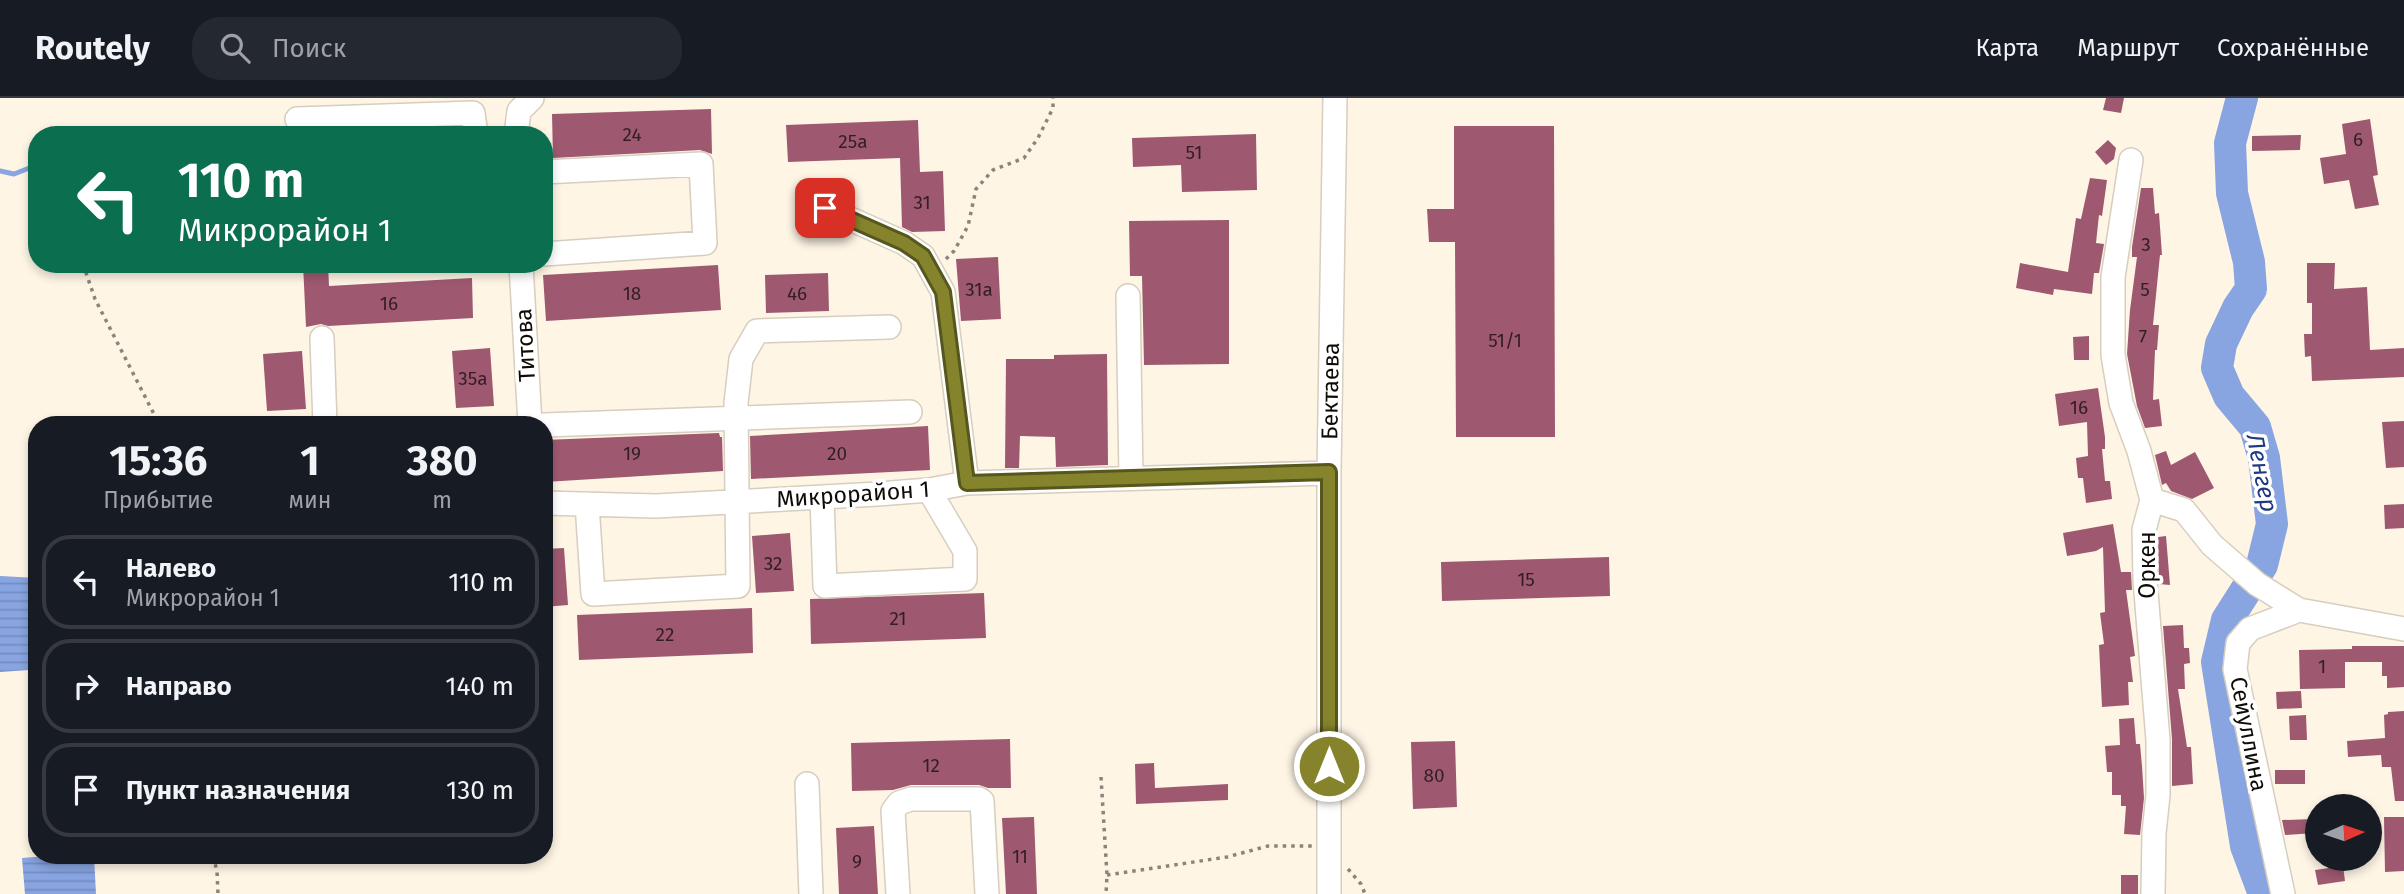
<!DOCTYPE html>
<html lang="ru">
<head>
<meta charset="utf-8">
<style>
	body { margin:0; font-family:"Fira Sans",sans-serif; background:#242831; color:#f1f3f6; height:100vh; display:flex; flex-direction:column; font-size:26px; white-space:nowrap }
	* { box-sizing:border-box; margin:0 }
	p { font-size:23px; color:#9ea1a6 }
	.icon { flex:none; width:38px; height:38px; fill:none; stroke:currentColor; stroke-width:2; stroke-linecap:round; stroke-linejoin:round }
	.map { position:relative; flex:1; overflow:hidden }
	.drawer { position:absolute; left:28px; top:318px; width:525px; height:448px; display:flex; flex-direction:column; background:#171b24; border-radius:28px; box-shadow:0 4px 10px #0003 }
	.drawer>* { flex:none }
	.guide { position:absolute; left:28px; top:28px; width:525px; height:147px; border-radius:28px; box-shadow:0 4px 10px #0003; background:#0b6e4f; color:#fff; overflow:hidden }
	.needle { width:46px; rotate:87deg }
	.buttons { position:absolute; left:2305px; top:696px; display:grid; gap:14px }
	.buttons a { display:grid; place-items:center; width:77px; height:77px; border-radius:50%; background:#171b24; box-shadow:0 4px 10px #0003; font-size:35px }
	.pin { position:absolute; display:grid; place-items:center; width:60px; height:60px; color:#fff; margin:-30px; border-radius:14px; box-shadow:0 4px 10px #0006 }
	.me { position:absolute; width:77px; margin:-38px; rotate:0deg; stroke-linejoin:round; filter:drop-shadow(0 0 5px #0008) }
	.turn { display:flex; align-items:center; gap:24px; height:147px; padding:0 35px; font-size:32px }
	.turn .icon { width:91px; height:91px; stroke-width:2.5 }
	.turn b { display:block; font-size:49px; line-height:60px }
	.eta { display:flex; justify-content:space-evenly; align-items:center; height:119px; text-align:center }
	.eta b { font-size:42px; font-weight:700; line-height:49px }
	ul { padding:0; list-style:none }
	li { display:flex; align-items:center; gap:21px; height:94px; margin:0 14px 10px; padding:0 21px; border:4px solid #363941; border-radius:28px }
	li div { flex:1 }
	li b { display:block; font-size:26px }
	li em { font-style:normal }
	header { display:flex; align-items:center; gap:42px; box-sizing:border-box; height:98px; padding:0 35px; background:#171b24; border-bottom:2px solid #363941 }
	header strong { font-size:33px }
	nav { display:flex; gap:38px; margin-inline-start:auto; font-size:24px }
	.search { width:490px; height:63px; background:#242831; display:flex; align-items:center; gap:18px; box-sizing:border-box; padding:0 24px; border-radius:28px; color:#9ea1a6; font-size:26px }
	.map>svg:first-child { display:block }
	.water { fill:url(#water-rules) }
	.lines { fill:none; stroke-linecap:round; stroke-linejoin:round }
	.stream { stroke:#88a4e1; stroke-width:5 }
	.river { stroke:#88a4e1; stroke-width:32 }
	.building { fill:#9e5971 }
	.minor-casing { stroke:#d6cebe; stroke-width:26 }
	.path { stroke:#8b847a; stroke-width:3.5; stroke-dasharray:3.5 5; stroke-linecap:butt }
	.minor { stroke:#fff; stroke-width:23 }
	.route-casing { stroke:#56561d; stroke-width:18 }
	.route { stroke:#85842d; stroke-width:12 }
	.labels { text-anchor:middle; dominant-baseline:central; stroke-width:7; stroke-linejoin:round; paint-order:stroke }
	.number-label { font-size:19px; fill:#331f22 }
	.street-label { font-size:23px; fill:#0f0c07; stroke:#fff }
	.water-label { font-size:24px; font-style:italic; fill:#1e3981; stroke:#fff }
</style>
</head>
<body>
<header>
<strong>Routely</strong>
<div class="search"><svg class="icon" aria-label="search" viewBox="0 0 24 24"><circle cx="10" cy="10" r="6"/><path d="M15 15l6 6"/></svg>Поиск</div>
<nav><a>Карта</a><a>Маршрут</a><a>Сохранённые</a></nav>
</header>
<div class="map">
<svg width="2404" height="796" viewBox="0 0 2404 796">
	<defs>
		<pattern id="water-rules" width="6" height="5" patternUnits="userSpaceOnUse" patternTransform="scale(1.75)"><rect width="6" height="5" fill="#88a4e1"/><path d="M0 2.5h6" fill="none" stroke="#748cc0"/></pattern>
	</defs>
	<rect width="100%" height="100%" fill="#fef5e5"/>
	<path class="water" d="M0,478L37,480V529L33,531L29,572L0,574Z
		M47,758H94L96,796H25L22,760Z"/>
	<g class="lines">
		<path class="stream" d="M110,37L125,31
			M0,73L14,76L37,67"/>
		<path class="river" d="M2242,0L2230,45L2232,95L2249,164L2251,191L2238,210L2221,246L2217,270L2229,298L2255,329L2264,360L2272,426L2262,467L2227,522L2217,564L2246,748L2264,796"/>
	</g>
	<path class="building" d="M2106,0H2124L2121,15L2103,12Z
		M711,11L712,56L700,52L553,60L552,16Z
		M2370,21L2378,77L2373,78L2379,107L2355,111L2349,82L2324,86L2320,60L2346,56L2342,26Z
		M918,22L920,74L943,73L945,133L912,134L902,129L900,60L788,64L786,27Z
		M1454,28H1554L1555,339H1456L1455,144H1429L1427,111H1454Z
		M1256,36L1257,92L1182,94L1181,67L1133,69L1132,40Z
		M2301,37L2300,52L2252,53V38Z
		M2108,42L2116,50L2114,61L2106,67L2095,54Z
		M2090,80L2107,82L2102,118L2099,117L2096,145L2104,146L2099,175H2094L2092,196L2054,191L2053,197L2016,190L2020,165L2068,174L2076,120L2081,121Z
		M2141,90H2153L2155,116L2159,115L2162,157H2160L2153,227H2159L2157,252H2155L2153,302L2159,301L2162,328L2145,330L2137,308L2127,256L2130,212L2137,159H2132V149Z
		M1229,122V266L1144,267L1142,178H1130L1129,123Z
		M998,159L1001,221L961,223L956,161Z
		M2307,165H2335L2334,191L2367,189L2370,252L2404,250V279L2312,283L2311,258L2305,259L2304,236H2312V205H2307Z
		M303,166H328L329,188L472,180L473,220L328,228L321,226L306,229Z
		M718,167L721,212L546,223L543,177Z
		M828,175L829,213L766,215L765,177Z
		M2089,238V262H2074L2073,239Z
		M490,250L494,308L456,310L452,253Z
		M302,253L306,311L267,313L263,256Z
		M1107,256L1108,367L1056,369L1055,339L1020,338L1019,370H1005L1006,261H1054V257Z
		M2098,290L2105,339V351H2102L2105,383H2110L2112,401L2086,405L2083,380H2078L2076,360L2088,358L2087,324L2059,328L2055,296Z
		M2404,323V369L2386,370L2382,324Z
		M928,328L930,372L751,381L750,338Z
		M719,335L720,339H722L723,373L545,384L544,342Z
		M2166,353L2171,367L2195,354L2214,390L2192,401L2171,393L2166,385L2162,387L2155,357Z
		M2404,406V430L2385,431L2384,407Z
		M2113,426L2121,474H2131L2132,492H2126L2135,558L2130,559L2133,584H2128L2129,607L2102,609L2099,547L2104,546L2100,515L2105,514L2103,449L2096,453L2067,458L2063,435Z
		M790,435L794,493L756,495L752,438Z
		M2166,438L2170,487L2159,486L2158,439Z
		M564,450L568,507L544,509V451Z
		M1609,459L1610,498L1442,503L1441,464Z
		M984,495L986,540L811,546L810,501Z
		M752,510L753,555L579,562L577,517Z
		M2183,527L2184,550H2189L2190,565L2184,566L2185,591H2178L2187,649H2191L2193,686L2172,688V641L2163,528Z
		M2352,548H2404V589L2387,590V578H2382V564H2345V590L2300,591L2299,552L2352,551Z
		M2301,593L2302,610L2277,611L2276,594Z
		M2404,613V703H2395L2391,669H2382L2381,657L2348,659L2347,643L2385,640L2384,617L2388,616V614Z
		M2306,617L2307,642H2290L2289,618Z
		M2134,620L2136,646H2140L2142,668L2144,700L2140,737L2124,736L2126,708H2121V697H2112V674H2107L2105,648L2120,647L2119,621Z
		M1010,641L1011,690H988L979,687H911L893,692L852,693L851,645Z
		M1455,643L1457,709L1413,711L1411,644Z
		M1154,665L1155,690L1228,686V702L1136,706L1135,666Z
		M2275,672H2305V686H2275Z
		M1034,719L1037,796H1006L1002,720Z
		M2384,719H2404V773L2385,774Z
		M2314,721L2315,735L2285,737L2282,722Z
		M874,728L878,796H839L836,730Z
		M2343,768L2345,783L2318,787L2315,772Z
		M2121,777H2138V796H2121Z"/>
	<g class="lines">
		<g class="minor-casing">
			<path id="minor" d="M297,21L473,15L476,37
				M516,37L519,13L532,0
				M2131,62L2113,179V257L2121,305L2139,353L2152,402L2144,432L2145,482L2158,642V697L2154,735L2153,796
				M544,74L701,66L705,145L544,156
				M826,110L904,145L923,158L943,194L967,385
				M521,166L530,327
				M1128,198L1131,380
				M322,240L325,327
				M544,327L910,314
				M822,399L825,488L965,481V453L929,392
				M2152,402L2184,412L2212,447L2257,486L2299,512L2404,531
				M544,405L656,408L878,396L929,392L967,385L1329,375
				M587,406L593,496L738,488L736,305L741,261L757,233L889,229
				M807,686L811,796
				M898,796L893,713L899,705L911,701H979L982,703L987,796
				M1329,796V375L1335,0
				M2283,796L2235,571L2238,545L2250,531L2299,512"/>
		</g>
		<path class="path" d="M946,161L954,153L968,128L976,91L993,72L1024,60L1038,40L1053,10V0
			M83,166L95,201L157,322V327
			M157,322L232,327
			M1101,679L1107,777L1106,796
			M213,758L217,773L218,796
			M1348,771L1361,786L1365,796
			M1107,777L1227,759L1268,748H1312"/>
		<use href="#minor" class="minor"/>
	</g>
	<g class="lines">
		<g class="route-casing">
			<path id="route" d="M825,110L904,145L923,158L943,194L967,385L1329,374V668"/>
		</g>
		<use href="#route" class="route"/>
	</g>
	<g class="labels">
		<g class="number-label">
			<text x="632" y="36">24</text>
			<text x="2358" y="41">6</text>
			<text x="853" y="43">25а</text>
			<text x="1194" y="54">51</text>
			<text x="922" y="104">31</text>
			<text x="2146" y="146">3</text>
			<text x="979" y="191">31а</text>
			<text x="2145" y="191">5</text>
			<text x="632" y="195">18</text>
			<text x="797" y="195">46</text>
			<text x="389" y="205">16</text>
			<text x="2143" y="238">7</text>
			<text x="1505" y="242">51/1</text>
			<text x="473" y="280">35а</text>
			<text x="2079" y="309">16</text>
			<text x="632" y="355">19</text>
			<text x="837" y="355">20</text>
			<text x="773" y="465">32</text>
			<text x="1526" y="481">15</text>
			<text x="898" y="520">21</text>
			<text x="665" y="536">22</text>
			<text x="2322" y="568">1</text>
			<text x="931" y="667">12</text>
			<text x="1434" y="677">80</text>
			<text x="1020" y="758">11</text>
			<text x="857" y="763">9</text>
		</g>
		<g class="street-label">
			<text transform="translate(525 247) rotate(-93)">Титова</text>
			<text transform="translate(1330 293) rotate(-89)">Бектаева</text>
			<text transform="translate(853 396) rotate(-4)">Микрорайон 1</text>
			<text transform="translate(2147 467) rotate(-90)">Оркен</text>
			<text transform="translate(2249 636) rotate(79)">Сейуллина</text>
		</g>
		<g class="water-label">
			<text transform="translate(2262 375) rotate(79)">Ленгер</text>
		</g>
	</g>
</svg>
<div class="buttons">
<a><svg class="needle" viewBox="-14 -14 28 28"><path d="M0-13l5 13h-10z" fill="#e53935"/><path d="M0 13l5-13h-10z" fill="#9ea1a6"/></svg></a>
</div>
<div class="pin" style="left:825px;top:110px;background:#d93025"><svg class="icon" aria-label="arrive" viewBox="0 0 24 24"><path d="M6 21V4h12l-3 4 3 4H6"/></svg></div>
<svg class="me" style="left:1329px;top:668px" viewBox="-20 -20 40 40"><circle r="17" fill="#85842d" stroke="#fff" stroke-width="3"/><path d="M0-11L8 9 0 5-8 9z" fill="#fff"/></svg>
<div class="guide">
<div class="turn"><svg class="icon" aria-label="left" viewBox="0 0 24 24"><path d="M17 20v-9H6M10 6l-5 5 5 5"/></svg><div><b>110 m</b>Микрорайон 1</div></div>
</div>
<section class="drawer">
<div class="eta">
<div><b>15:36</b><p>Прибытие</p></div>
<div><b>1</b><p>мин</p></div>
<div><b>380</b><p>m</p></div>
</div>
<ul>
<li><svg class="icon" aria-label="left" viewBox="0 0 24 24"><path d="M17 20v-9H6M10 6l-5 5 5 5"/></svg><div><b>Налево</b><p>Микрорайон 1</p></div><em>110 m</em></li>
<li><svg class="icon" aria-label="right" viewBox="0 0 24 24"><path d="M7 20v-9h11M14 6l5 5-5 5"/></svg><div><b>Направо</b></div><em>140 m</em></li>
<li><svg class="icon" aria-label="arrive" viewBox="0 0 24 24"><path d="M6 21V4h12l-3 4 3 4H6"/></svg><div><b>Пункт назначения</b></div><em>130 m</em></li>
</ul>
</section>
</div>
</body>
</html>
